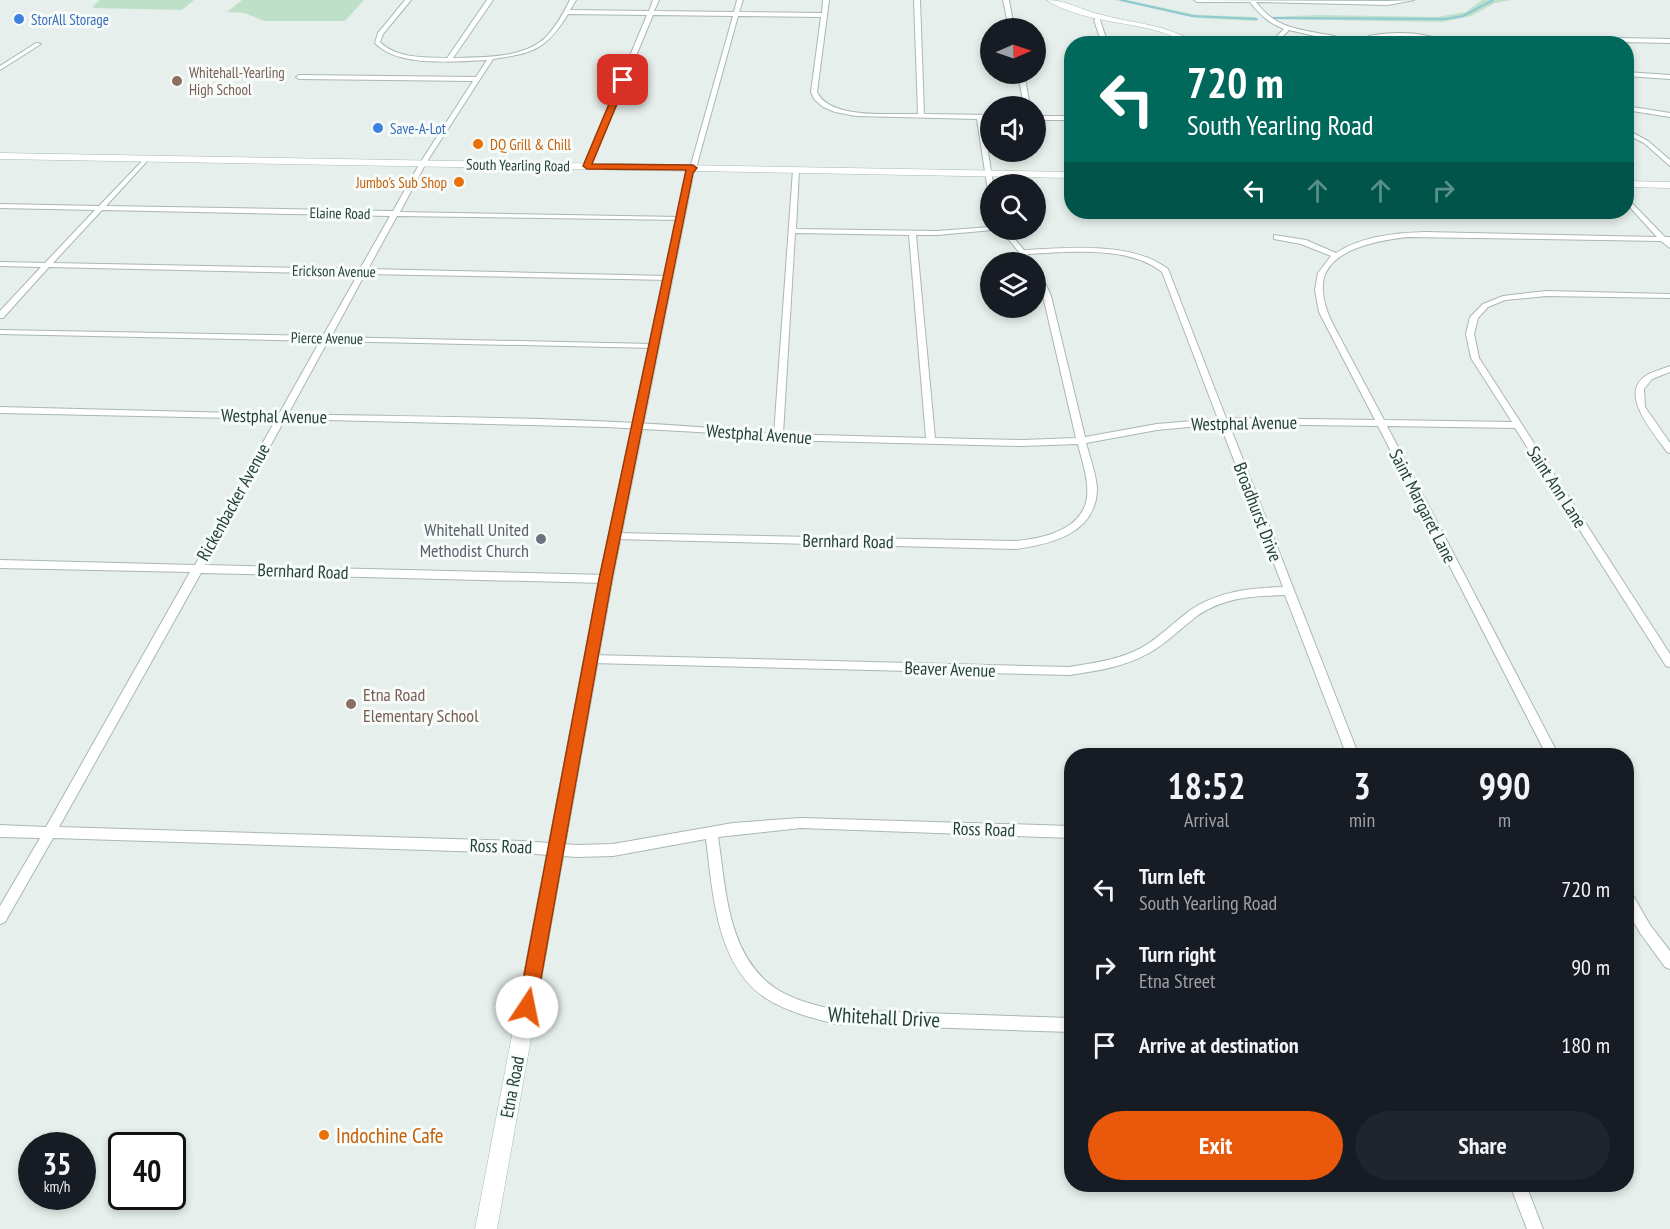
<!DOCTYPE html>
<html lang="en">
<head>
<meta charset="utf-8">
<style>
	body { margin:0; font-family:"PT Sans Narrow",sans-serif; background:#20242c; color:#f1f3f6; height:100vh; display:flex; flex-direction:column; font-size:22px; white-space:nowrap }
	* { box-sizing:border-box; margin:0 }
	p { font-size:20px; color:#9ea1a6 }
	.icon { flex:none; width:33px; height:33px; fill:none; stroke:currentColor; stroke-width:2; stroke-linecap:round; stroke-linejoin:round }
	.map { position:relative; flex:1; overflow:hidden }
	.sheet { position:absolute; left:1064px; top:748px; width:570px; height:444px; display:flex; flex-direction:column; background:#171b24; border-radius:24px; box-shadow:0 3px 9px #0003 }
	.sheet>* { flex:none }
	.hud { position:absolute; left:1064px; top:36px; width:570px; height:183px; border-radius:24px; box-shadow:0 3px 9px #0003; background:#00695c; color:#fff; overflow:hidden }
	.needle { width:39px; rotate:88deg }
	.tools { position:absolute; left:980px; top:18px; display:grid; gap:12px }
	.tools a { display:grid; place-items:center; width:66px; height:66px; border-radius:50%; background:#171b24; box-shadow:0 3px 9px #0003; font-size:30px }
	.speed { position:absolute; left:18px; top:1132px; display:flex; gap:12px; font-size:30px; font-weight:700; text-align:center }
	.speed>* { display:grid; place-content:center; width:78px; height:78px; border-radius:50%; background:#171b24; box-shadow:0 3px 9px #0003; line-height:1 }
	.speed small { font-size:15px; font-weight:400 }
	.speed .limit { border:3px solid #111; border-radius:9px; background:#fff; color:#111 }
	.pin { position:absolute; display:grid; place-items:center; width:51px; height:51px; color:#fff; margin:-26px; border-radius:12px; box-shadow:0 3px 9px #0006 }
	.me { position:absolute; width:66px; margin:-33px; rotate:11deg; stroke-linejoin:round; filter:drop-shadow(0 0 4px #0008) }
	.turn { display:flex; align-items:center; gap:21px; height:126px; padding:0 24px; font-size:27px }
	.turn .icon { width:78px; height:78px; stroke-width:2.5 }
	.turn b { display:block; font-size:42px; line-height:51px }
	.lanes { display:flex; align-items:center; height:57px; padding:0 24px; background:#0003; justify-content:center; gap:30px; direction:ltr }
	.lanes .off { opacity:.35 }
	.eta { display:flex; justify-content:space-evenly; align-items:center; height:102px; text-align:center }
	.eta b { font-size:36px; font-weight:700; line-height:42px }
	.action { display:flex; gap:12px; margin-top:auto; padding:12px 24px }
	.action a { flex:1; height:69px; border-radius:36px; background:#ea580c; color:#fff; font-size:24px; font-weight:700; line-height:69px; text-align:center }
	.action a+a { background:#20242c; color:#f1f3f6 }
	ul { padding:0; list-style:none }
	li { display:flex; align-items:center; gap:18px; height:78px; padding:0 24px }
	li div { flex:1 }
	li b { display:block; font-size:22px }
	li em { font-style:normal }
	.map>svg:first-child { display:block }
	.green { fill:#bfe0c8 }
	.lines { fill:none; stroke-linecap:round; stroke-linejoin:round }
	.stream { stroke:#8ec9d4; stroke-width:2 }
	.street-casing { stroke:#a8b8b2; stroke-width:2 }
	.secondary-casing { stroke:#a4bbb3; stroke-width:1 }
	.street { fill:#fff; fill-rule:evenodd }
	.secondary { fill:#fff; fill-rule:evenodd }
	.route { fill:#ea580c; stroke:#983908; stroke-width:1.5 }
	.shop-dot { fill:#3f7fe0; stroke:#f7fbf9; stroke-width:2 }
	.education-dot { fill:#8d6e63; stroke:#f7fbf9; stroke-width:2 }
	.food-dot { fill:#e8710a; stroke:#f7fbf9; stroke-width:2 }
	.worship-dot { fill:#6b7280; stroke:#f7fbf9; stroke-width:2 }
	.labels { text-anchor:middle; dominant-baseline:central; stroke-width:6; stroke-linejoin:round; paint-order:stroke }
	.far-shop-label { font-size:15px; fill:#366cbe; stroke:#f7fbf9; text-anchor:start }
	.far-education-label { font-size:15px; fill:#785e54; stroke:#f7fbf9; text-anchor:start }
	.far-food-label { font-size:15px; fill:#c56008; stroke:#f7fbf9; text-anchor:start }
	.far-street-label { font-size:15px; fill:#24423a; stroke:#f7fbf9 }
	.street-label { font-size:18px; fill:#24423a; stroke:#f7fbf9 }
	.worship-label { font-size:18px; fill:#5b616d; stroke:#f7fbf9; text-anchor:end }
	.education-label { font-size:18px; fill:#785e54; stroke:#f7fbf9; text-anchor:start }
	.near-street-label { font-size:21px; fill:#24423a; stroke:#f7fbf9 }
	.near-food-label { font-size:21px; fill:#c56008; stroke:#f7fbf9; text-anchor:start }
</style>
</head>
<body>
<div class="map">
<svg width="1670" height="1229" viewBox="0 0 1670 1229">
	<rect width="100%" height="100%" fill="#e6efeb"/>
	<path class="green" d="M100,0H194L182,10L93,8L94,5Z
		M242,0H364L345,21H264L245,13L227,12Z
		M1115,0H1127L1197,15L1255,17L1258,21L1197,18Z
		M1482,0H1512L1495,3L1471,16L1442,22L1271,19V17L1319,15L1437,17L1466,12Z"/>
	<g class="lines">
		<path class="stream" d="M1121,0L1192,16L1257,19
			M1272,18L1445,19L1463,16L1493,0"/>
		<g class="street-casing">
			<path id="street" d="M405,0H411L383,34L380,42C397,59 425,57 447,58L487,0H493L453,58C483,57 525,59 547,36C557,25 564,12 570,0H576L570,10L649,11L653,0H659L654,11L734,12L737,0H743L739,12L822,13L823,0H829L817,92C830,120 891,113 918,114L914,0H920L924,114L990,115V119H983L993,184H990V192L988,191L977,119L856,116L835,112L823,107L814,99L811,92L821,17L738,16L696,168L693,170L690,168L733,16L653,15L590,166L585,167L584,166L647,15L568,14C546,50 533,53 493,59L426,163L400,212L680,217L684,219L682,220L397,216L368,269L667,276L671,278L670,280L365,274L331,337L653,344H656V348L328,341L288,414C450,418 613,416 774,434L793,170L796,168L799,170L796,229L937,231L990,227V230H993L937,235H916L935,438L1022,440L1076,438L1043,296L1035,277V267L1039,269L1051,296L1085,437L1157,424L1218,419L1162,272C1128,245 1069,252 1027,254L1034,262H1027L1001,230H1007L1024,250C1069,248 1131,241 1168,269L1226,418L1375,420L1319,312L1315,290L1318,273L1331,256L1301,244L1274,239V235L1306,240L1336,253C1362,236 1395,233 1425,232L1657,237L1626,203V197L1665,237H1670V248L1661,241L1407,237C1376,241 1319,250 1323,291C1324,312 1336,329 1345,347C1358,371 1371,396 1384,420L1512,422L1471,358L1466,334L1470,317L1483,304L1503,296L1546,291L1670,294V298L1546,296L1505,300L1488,307L1478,318L1474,334L1479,358L1670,654V667L1666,666L1515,428L1387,426L1559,756H1547L1378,426L1229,424L1359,756H1347L1285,595C1253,596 1224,597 1197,616C1181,628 1167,643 1149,653C1125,667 1096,671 1069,675L591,663L587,662L586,659L587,656L591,655L1069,667C1093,663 1119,660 1141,648C1159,638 1173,623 1189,611C1218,591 1249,588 1283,587L1220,424L1157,430L1086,443C1090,457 1096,474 1097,488C1097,533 1052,544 1016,549L615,539L610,536L615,533L1016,541C1048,538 1092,527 1087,485C1086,471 1081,457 1078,444L1022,446L778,440L716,433L607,427L285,419L205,565L606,575L611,579L606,583L201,573L59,827L521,841L577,845L613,844L733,823L801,818L1071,826V838L801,828L718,837C726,889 727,955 775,988C793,1000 815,1005 836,1010L1071,1018V1032L836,1024C812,1018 788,1012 767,999C716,966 713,893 706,839L613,856L577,857L521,853L53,838L5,922L0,924V906L40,838L0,837V825L46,827L190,572L0,568V560L195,565L276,419L0,413V407L279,414L320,341L0,334V330L323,336L358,274L49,267L3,318H0V311L41,267L0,266V262L45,263L95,210L0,208V204L99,206L147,156L149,157V159L106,206L393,211L420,163L473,81L299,79L296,77L299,75L476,77L487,60C455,61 399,68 375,43L378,33ZM102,210L390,216L360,269L53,263ZM795,233L909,235L926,438L783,434Z
				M1003,0H1009L1014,28H1009Z
				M1194,0L1388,1L1414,0L1388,5L1256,2C1276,29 1299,29 1329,35C1336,36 1344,40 1351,40C1358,41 1367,36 1374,35C1399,31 1428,32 1450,44L1401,36L1376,38L1358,42L1359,44H1350L1289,30L1283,36L1286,44H1280L1277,36L1284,29C1269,23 1260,15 1250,2H1197Z
				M1099,15L1102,17L1100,20L1108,44H1102L1094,20Z
				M1620,38L1670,39V43L1620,42V44H1614V40Z
				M36,43L41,44L0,70V66Z
				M1626,72L1670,75V79L1626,76Z
				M1018,74H1024L1030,106H1024Z
				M1626,106L1670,113V117L1626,110Z
				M1035,116H1071V120H1035Z
				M1626,129L1648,141L1670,160V166L1644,143L1626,134Z
				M1670,366V372L1652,379L1644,389L1645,407L1670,443V453L1667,452C1654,433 1617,393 1647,375C1654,371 1663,369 1670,366Z
				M1626,890L1631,892L1650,925L1670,951V969L1665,967L1640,933L1626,908Z
				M1510,1185H1526L1543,1229H1527Z"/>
		</g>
		<g class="secondary-casing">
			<path id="secondary" d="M1047,0C1067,0 1083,11 1102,15C1134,24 1168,24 1197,44C1182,44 1174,35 1161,32C1126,21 1078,21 1047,0Z
				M0,153L1071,172V178L695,171L694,173L613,579L497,1229H475L599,579L686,171L0,159Z
				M1626,181L1670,182V188L1626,187Z"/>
		</g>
		<use href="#street" class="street"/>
		<use href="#secondary" class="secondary"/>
	</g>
	<path class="route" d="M623,78L627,80L592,164L693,165L697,168L693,173L612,579L536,1007L534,1014L527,1016L521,1014L518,1007L599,579L686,170L587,169L583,166L619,80Z"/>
	<g class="shop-dot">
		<circle cx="19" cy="19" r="6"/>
		<circle cx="378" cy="128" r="6"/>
	</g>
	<g class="education-dot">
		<circle cx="177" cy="81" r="6"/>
		<circle cx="351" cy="704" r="6"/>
	</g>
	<g class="food-dot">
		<circle cx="478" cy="144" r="6"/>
		<circle cx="459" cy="182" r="6"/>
		<circle cx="324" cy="1135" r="6"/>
	</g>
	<circle class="worship-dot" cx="541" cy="539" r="6"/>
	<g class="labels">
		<g class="far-shop-label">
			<text x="31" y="19">StorAll Storage</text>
			<text x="390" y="128">Save-A-Lot</text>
		</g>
		<g class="far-education-label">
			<text x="189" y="72">Whitehall-Yearling<tspan x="189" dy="17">High School</tspan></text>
		</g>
		<g class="far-food-label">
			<text x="490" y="144">DQ Grill &amp; Chill</text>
			<text x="447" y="182" text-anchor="end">Jumbo's Sub Shop</text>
		</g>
		<g class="far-street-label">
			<text transform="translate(518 165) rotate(1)">South Yearling Road</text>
			<text transform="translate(340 213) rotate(1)">Elaine Road</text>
			<text transform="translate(334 271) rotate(1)">Erickson Avenue</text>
			<text transform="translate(327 338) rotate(1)">Pierce Avenue</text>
		</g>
		<g class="street-label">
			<text transform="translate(274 416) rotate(1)">Westphal Avenue</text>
			<text transform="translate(1244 423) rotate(-1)">Westphal Avenue</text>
			<text transform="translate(759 434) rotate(4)">Westphal Avenue</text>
			<text transform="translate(1557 487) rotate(57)">Saint Ann Lane</text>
			<text transform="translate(233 502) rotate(-61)">Rickenbacker Avenue</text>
			<text transform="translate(1423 506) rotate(63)">Saint Margaret Lane</text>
			<text transform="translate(1258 512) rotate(69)">Broadhurst Drive</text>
			<text transform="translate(848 541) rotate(1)">Bernhard Road</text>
			<text transform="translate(303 571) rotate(2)">Bernhard Road</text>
			<text transform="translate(950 669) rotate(2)">Beaver Avenue</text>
			<text transform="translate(984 829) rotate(2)">Ross Road</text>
			<text transform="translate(501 846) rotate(2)">Ross Road</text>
			<text transform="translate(512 1087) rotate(-79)">Etna Road</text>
		</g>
		<g class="worship-label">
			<text x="529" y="529">Whitehall United<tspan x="529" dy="21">Methodist Church</tspan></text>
		</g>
		<g class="education-label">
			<text x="363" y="694">Etna Road<tspan x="363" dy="21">Elementary School</tspan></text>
		</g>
		<g class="near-street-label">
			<text transform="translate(884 1017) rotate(3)">Whitehall Drive</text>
		</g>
		<g class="near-food-label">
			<text x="336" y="1135">Indochine Cafe</text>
		</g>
	</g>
</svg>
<div class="tools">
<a><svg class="needle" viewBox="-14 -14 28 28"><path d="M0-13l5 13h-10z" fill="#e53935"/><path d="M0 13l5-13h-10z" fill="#9ea1a6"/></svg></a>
<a><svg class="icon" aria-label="sound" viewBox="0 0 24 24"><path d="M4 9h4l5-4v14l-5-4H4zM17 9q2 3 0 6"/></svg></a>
<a><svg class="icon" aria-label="search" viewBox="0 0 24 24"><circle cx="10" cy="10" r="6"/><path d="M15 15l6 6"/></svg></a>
<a><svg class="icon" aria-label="layers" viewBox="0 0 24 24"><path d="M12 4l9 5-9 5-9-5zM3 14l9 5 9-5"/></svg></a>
</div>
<div class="speed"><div>35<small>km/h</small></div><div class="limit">40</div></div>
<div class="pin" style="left:623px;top:80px;background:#d93025"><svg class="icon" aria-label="arrive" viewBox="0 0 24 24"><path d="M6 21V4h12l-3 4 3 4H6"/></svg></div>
<svg class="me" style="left:527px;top:1007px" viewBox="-20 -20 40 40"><circle r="19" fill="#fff"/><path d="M0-13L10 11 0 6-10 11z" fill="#ea580c"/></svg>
<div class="hud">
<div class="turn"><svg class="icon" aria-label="left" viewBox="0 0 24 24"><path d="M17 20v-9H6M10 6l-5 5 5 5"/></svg><div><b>720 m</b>South Yearling Road</div></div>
<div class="lanes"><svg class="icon" aria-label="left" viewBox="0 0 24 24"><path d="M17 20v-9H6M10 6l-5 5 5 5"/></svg><svg class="icon off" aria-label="ahead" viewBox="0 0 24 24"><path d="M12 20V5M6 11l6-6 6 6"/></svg><svg class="icon off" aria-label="ahead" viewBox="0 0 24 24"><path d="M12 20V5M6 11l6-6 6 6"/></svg><svg class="icon off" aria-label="right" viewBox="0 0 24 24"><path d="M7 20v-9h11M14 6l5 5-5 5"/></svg></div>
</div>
<section class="sheet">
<div class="eta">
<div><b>18:52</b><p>Arrival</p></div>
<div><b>3</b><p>min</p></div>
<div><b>990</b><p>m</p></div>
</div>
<ul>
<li><svg class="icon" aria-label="left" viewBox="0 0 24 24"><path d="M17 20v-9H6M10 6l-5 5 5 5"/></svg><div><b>Turn left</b><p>South Yearling Road</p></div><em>720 m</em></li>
<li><svg class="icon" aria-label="right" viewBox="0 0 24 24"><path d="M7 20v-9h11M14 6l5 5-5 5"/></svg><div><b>Turn right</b><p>Etna Street</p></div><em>90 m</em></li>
<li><svg class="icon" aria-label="arrive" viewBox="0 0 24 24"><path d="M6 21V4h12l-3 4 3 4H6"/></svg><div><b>Arrive at destination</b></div><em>180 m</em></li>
</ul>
<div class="action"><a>Exit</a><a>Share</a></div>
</section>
</div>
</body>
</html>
